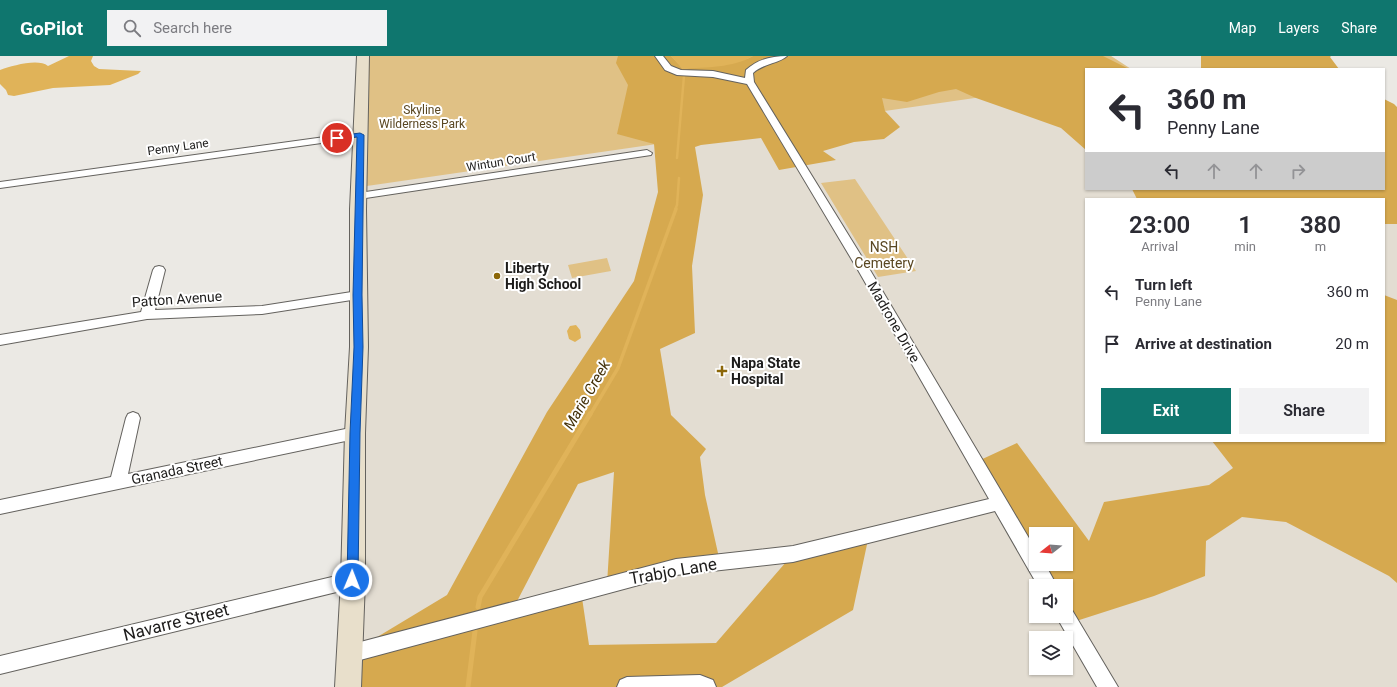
<!DOCTYPE html>
<html lang="en">
<head>
<meta charset="utf-8">
<style>
	body { margin:0; font-family:Roboto,sans-serif; background:#f2f2f3; color:#2b2b33; height:100vh; display:flex; flex-direction:column; font-size:15px; white-space:nowrap }
	* { box-sizing:border-box; margin:0 }
	p { font-size:13px; color:#7c7c81 }
	.icon { flex:none; width:22px; height:22px; fill:none; stroke:currentColor; stroke-width:2; stroke-linecap:round; stroke-linejoin:round }
	.map { position:relative; flex:1; overflow:hidden }
	.panel { position:absolute; left:1085px; top:142px; width:300px; height:244px; display:flex; flex-direction:column; background:#fff; border-radius:0px; box-shadow:0 1px 3px #0004 }
	.panel>* { flex:none }
	.top-card { position:absolute; left:1085px; top:12px; width:300px; height:122px; border-radius:0px; box-shadow:0 1px 3px #0004; background:#fff; color:#2b2b33; overflow:hidden }
	.needle { width:26px; rotate:253deg }
	.fabs { position:absolute; left:1029px; top:471px; display:grid; gap:8px }
	.fabs a { display:grid; place-items:center; width:44px; height:44px; border-radius:0px; background:#fff; box-shadow:0 1px 3px #0004; font-size:20px }
	.pin { position:absolute; display:grid; place-items:center; width:34px; height:34px; color:#fff; margin:-17px; border:2px solid #fff; border-radius:50%; box-shadow:0 1px 4px #0007 }
	.me { position:absolute; width:44px; margin:-22px; rotate:1deg; stroke-linejoin:round; filter:drop-shadow(0 0 3px #0008) }
	.turn { display:flex; align-items:center; gap:14px; height:84px; padding:0 16px; font-size:18px }
	.turn .icon { width:52px; height:52px; stroke-width:2.5 }
	.turn b { display:block; font-size:28px; line-height:34px }
	.lanes { display:flex; align-items:center; height:38px; padding:0 16px; background:#0003; justify-content:center; gap:20px; direction:ltr }
	.lanes .off { opacity:.35 }
	.eta { display:flex; justify-content:space-evenly; align-items:center; height:68px; text-align:center }
	.eta b { font-size:24px; font-weight:600; line-height:28px }
	.primary-button { display:flex; gap:8px; margin-top:auto; padding:8px 16px }
	.primary-button a { flex:1; height:46px; border-radius:0px; background:#0f766e; color:#fff; font-size:16px; font-weight:600; line-height:46px; text-align:center }
	.primary-button a+a { background:#f2f2f3; color:#2b2b33 }
	ul { padding:0; list-style:none }
	li { display:flex; align-items:center; gap:12px; height:52px; padding:0 16px }
	li div { flex:1 }
	li b { display:block; font-size:15px }
	li em { font-style:normal }
	header { display:flex; align-items:center; gap:24px; box-sizing:border-box; height:56px; padding:0 20px; background:#0f766e; color:#fff }
	header strong { font-size:19px }
	nav { display:flex; gap:22px; margin-inline-start:auto; font-size:14px }
	.search { width:280px; height:36px; background:#f2f2f3; display:flex; align-items:center; gap:10px; box-sizing:border-box; padding:0 14px; border-radius:0px; color:#7c7c81; font-size:15px }
	.map>svg:first-child { display:block }
	.built { fill:#e3ddd2; fill-rule:evenodd }
	.green { fill:#e0c185 }
	.forest { fill:#d6a94f; fill-rule:evenodd }
	.water { fill:#e0b359 }
	.lines { fill:none; stroke-linecap:round; stroke-linejoin:round }
	.stream-far2 { stroke:#e0b359; stroke-width:2.5 }
	.stream-far1 { stroke:#e0b359; stroke-width:3.5 }
	.stream { stroke:#e0b359; stroke-width:5 }
	.street-casing { stroke:#64625e; stroke-width:2 }
	.secondary-casing { stroke:#64625e; stroke-width:2 }
	.street { fill:#fff; fill-rule:evenodd }
	.secondary { fill:#e8dfcb; fill-rule:evenodd }
	.route { fill:#1a73e8; stroke:#114b97 }
	.poi-dot { fill:#8c6709; stroke:#fff; stroke-width:1.5 }
	.labels { text-anchor:middle; dominant-baseline:central; stroke-width:4; stroke-linejoin:round; paint-order:stroke }
	.far-park-label { font-size:12px; fill:#5a4722; stroke:#fff }
	.far-street-label { font-size:12px; fill:#1d1c1b; stroke:#fff }
	.park-label { font-size:14px; fill:#5a4722; stroke:#fff }
	.poi-label { font-size:14px; font-weight:bold; fill:#1d1c1b; stroke:#fff; text-anchor:start }
	.street-label { font-size:14px; fill:#1d1c1b; stroke:#fff }
	.water-label { font-size:15px; font-style:italic; fill:#443109; stroke:#fff }
	.near-street-label { font-size:17px; fill:#1d1c1b; stroke:#fff }
</style>
</head>
<body>
<header>
<strong>GoPilot</strong>
<div class="search"><svg class="icon" aria-label="search" viewBox="0 0 24 24"><circle cx="10" cy="10" r="6"/><path d="M15 15l6 6"/></svg>Search here</div>
<nav><a>Map</a><a>Layers</a><a>Share</a></nav>
</header>
<div class="map">
<svg width="1397" height="631" viewBox="0 0 1397 631">
	<rect width="100%" height="100%" fill="#ebe9e4"/>
	<path class="built" d="M1111,0L1131,13H1086V133H1330L1377,143H1086V385H1384V144L1397,146V631H348L360,131ZM1036,478H1066V508H1036ZM1036,530H1066V560H1036ZM1036,582H1066V612H1036Z"/>
	<path class="green" d="M363,0H1111L1131,13H1086V26L360,131Z
		M855,123L916,215L878,221L821,127Z
		M607,202L611,215L572,222L568,209Z"/>
	<path class="forest" d="M618,0H671L683,13L747,3L753,0H1103L1129,13H1086V94L1061,72L976,42L956,33L939,36L907,46L882,42L885,55L900,71L884,83L854,86L823,95L836,104L779,114L761,82L701,89L695,91L703,139L692,210L695,277L660,293L671,359L706,393L700,401L705,439L720,506L607,528L614,416L578,428L513,553L581,535L589,589L716,587L793,498L869,479L853,554L722,631H348L349,598L447,539L547,356L634,225L658,136L654,88L617,78L628,29L616,7Z
		M1201,0H1331L1330,1L1339,13H1201Z
		M1384,43L1394,48L1397,51V168H1384V143H1137L1132,133H1384Z
		M1384,239L1397,244V527L1389,520L1286,466L1242,461L1206,485L1205,520L1154,540L1070,567L1066,560V530H1048L976,406L1017,387L1089,485L1104,446L1209,429L1233,412L1212,385H1384ZM1036,478H1066V508H1036Z"/>
	<path class="water" d="M69,0H93L91,5L94,10L99,13L141,15L138,18L110,29L53,32L14,40L8,39L6,34L0,28V14C12,10 38,2 48,10Z
		M671,0H753C733,12 706,11 683,13Z
		M576,269L580,274L581,282L575,286L569,283L567,275L570,270Z"/>
	<g class="lines">
		<path class="stream-far2" d="M677,102L684,20
			M675,154L677,149L679,122"/>
		<path class="stream-far1" d="M590,359L618,312L676,153"/>
		<path class="stream" d="M478,551L480,541L590,358
			M468,631L475,575"/>
		<g class="street-casing">
			<path id="street" d="M655,0H663L671,10L681,14L713,15L745,22L746,14C758,3 772,0 787,0C778,8 764,7 753,17L754,26L870,214L1036,494V508H1045L1057,530H1038L995,455L793,506L676,519L349,607L342,605L339,598L342,591L349,589L676,503L793,490L989,443L858,214L747,28L713,21L677,19L665,14Z
				M361,76L366,79L364,81L0,132V126Z
				M647,94L652,97L651,99L359,143L354,140L359,137Z
				M159,210L163,211L165,214L155,254L262,250L358,235L362,236L364,239L362,242L358,243L262,258L147,263L0,289V279L141,256L153,214L155,211Z
				M133,356L138,358L140,362L128,418L355,371L360,373L363,377L360,381L355,383L0,458V444L111,421L126,362L128,358Z
				M353,516L359,518L362,524L359,530L353,532L0,618V600Z
				M1066,552L1072,554L1118,631H1097L1056,560H1066Z
				M700,619L713,624L716,631H617L620,624L627,621Z"/>
		</g>
		<g class="secondary-casing">
			<path id="secondary" d="M357,0H369L366,153L368,291L365,377V524L361,631H335L341,524L345,377L350,291V153Z"/>
		</g>
		<use href="#street" class="street"/>
		<use href="#secondary" class="secondary"/>
	</g>
	<path class="route" d="M360,77L364,79L362,239L363,291L360,377L358,524L357,527L352,529L348,527L347,524L350,377L354,291L353,239L357,81L337,84L334,82L337,80Z"/>
	<g class="poi-dot">
		<circle cx="497" cy="220" r="4"/>
		<path d="M720 309h4v4h4v4h-4v4h-4v-4h-4v-4h4z"/>
	</g>
	<g class="labels">
		<g class="far-park-label">
			<text x="422" y="54">Skyline<tspan x="422" dy="14">Wilderness Park</tspan></text>
		</g>
		<g class="far-street-label">
			<text transform="translate(178 91) rotate(-8)">Penny Lane</text>
			<text transform="translate(501 106) rotate(-9)">Wintun Court</text>
		</g>
		<g class="park-label">
			<text x="884" y="191">NSH<tspan x="884" dy="16">Cemetery</tspan></text>
		</g>
		<g class="poi-label">
			<text x="505" y="212">Liberty<tspan x="505" dy="16">High School</tspan></text>
			<text x="731" y="307">Napa State<tspan x="731" dy="16">Hospital</tspan></text>
		</g>
		<g class="street-label">
			<text transform="translate(177 243) rotate(-4)">Patton Avenue</text>
			<text transform="translate(894 266) rotate(60)">Madrone Drive</text>
			<text transform="translate(177 414) rotate(-12)">Granada Street</text>
		</g>
		<g class="water-label">
			<text transform="translate(587 339) rotate(-60)">Marie Creek</text>
		</g>
		<g class="near-street-label">
			<text transform="translate(673 515) rotate(-10)">Trabjo Lane</text>
			<text transform="translate(176 566) rotate(-14)">Navarre Street</text>
		</g>
	</g>
</svg>
<div class="fabs">
<a><svg class="needle" viewBox="-14 -14 28 28"><path d="M0-13l5 13h-10z" fill="#e53935"/><path d="M0 13l5-13h-10z" fill="#7c7c81"/></svg></a>
<a><svg class="icon" aria-label="sound" viewBox="0 0 24 24"><path d="M4 9h4l5-4v14l-5-4H4zM17 9q2 3 0 6"/></svg></a>
<a><svg class="icon" aria-label="layers" viewBox="0 0 24 24"><path d="M12 4l9 5-9 5-9-5zM3 14l9 5 9-5"/></svg></a>
</div>
<div class="pin" style="left:337px;top:82px;background:#d93025"><svg class="icon" aria-label="arrive" viewBox="0 0 24 24"><path d="M6 21V4h12l-3 4 3 4H6"/></svg></div>
<svg class="me" style="left:352px;top:524px" viewBox="-20 -20 40 40"><circle r="17" fill="#1a73e8" stroke="#fff" stroke-width="3"/><path d="M0-11L8 9 0 5-8 9z" fill="#fff"/></svg>
<div class="top-card">
<div class="turn"><svg class="icon" aria-label="left" viewBox="0 0 24 24"><path d="M17 20v-9H6M10 6l-5 5 5 5"/></svg><div><b>360 m</b>Penny Lane</div></div>
<div class="lanes"><svg class="icon" aria-label="left" viewBox="0 0 24 24"><path d="M17 20v-9H6M10 6l-5 5 5 5"/></svg><svg class="icon off" aria-label="ahead" viewBox="0 0 24 24"><path d="M12 20V5M6 11l6-6 6 6"/></svg><svg class="icon off" aria-label="ahead" viewBox="0 0 24 24"><path d="M12 20V5M6 11l6-6 6 6"/></svg><svg class="icon off" aria-label="right" viewBox="0 0 24 24"><path d="M7 20v-9h11M14 6l5 5-5 5"/></svg></div>
</div>
<section class="panel">
<div class="eta">
<div><b>23:00</b><p>Arrival</p></div>
<div><b>1</b><p>min</p></div>
<div><b>380</b><p>m</p></div>
</div>
<ul>
<li><svg class="icon" aria-label="left" viewBox="0 0 24 24"><path d="M17 20v-9H6M10 6l-5 5 5 5"/></svg><div><b>Turn left</b><p>Penny Lane</p></div><em>360 m</em></li>
<li><svg class="icon" aria-label="arrive" viewBox="0 0 24 24"><path d="M6 21V4h12l-3 4 3 4H6"/></svg><div><b>Arrive at destination</b></div><em>20 m</em></li>
</ul>
<div class="primary-button"><a>Exit</a><a>Share</a></div>
</section>
</div>
</body>
</html>
